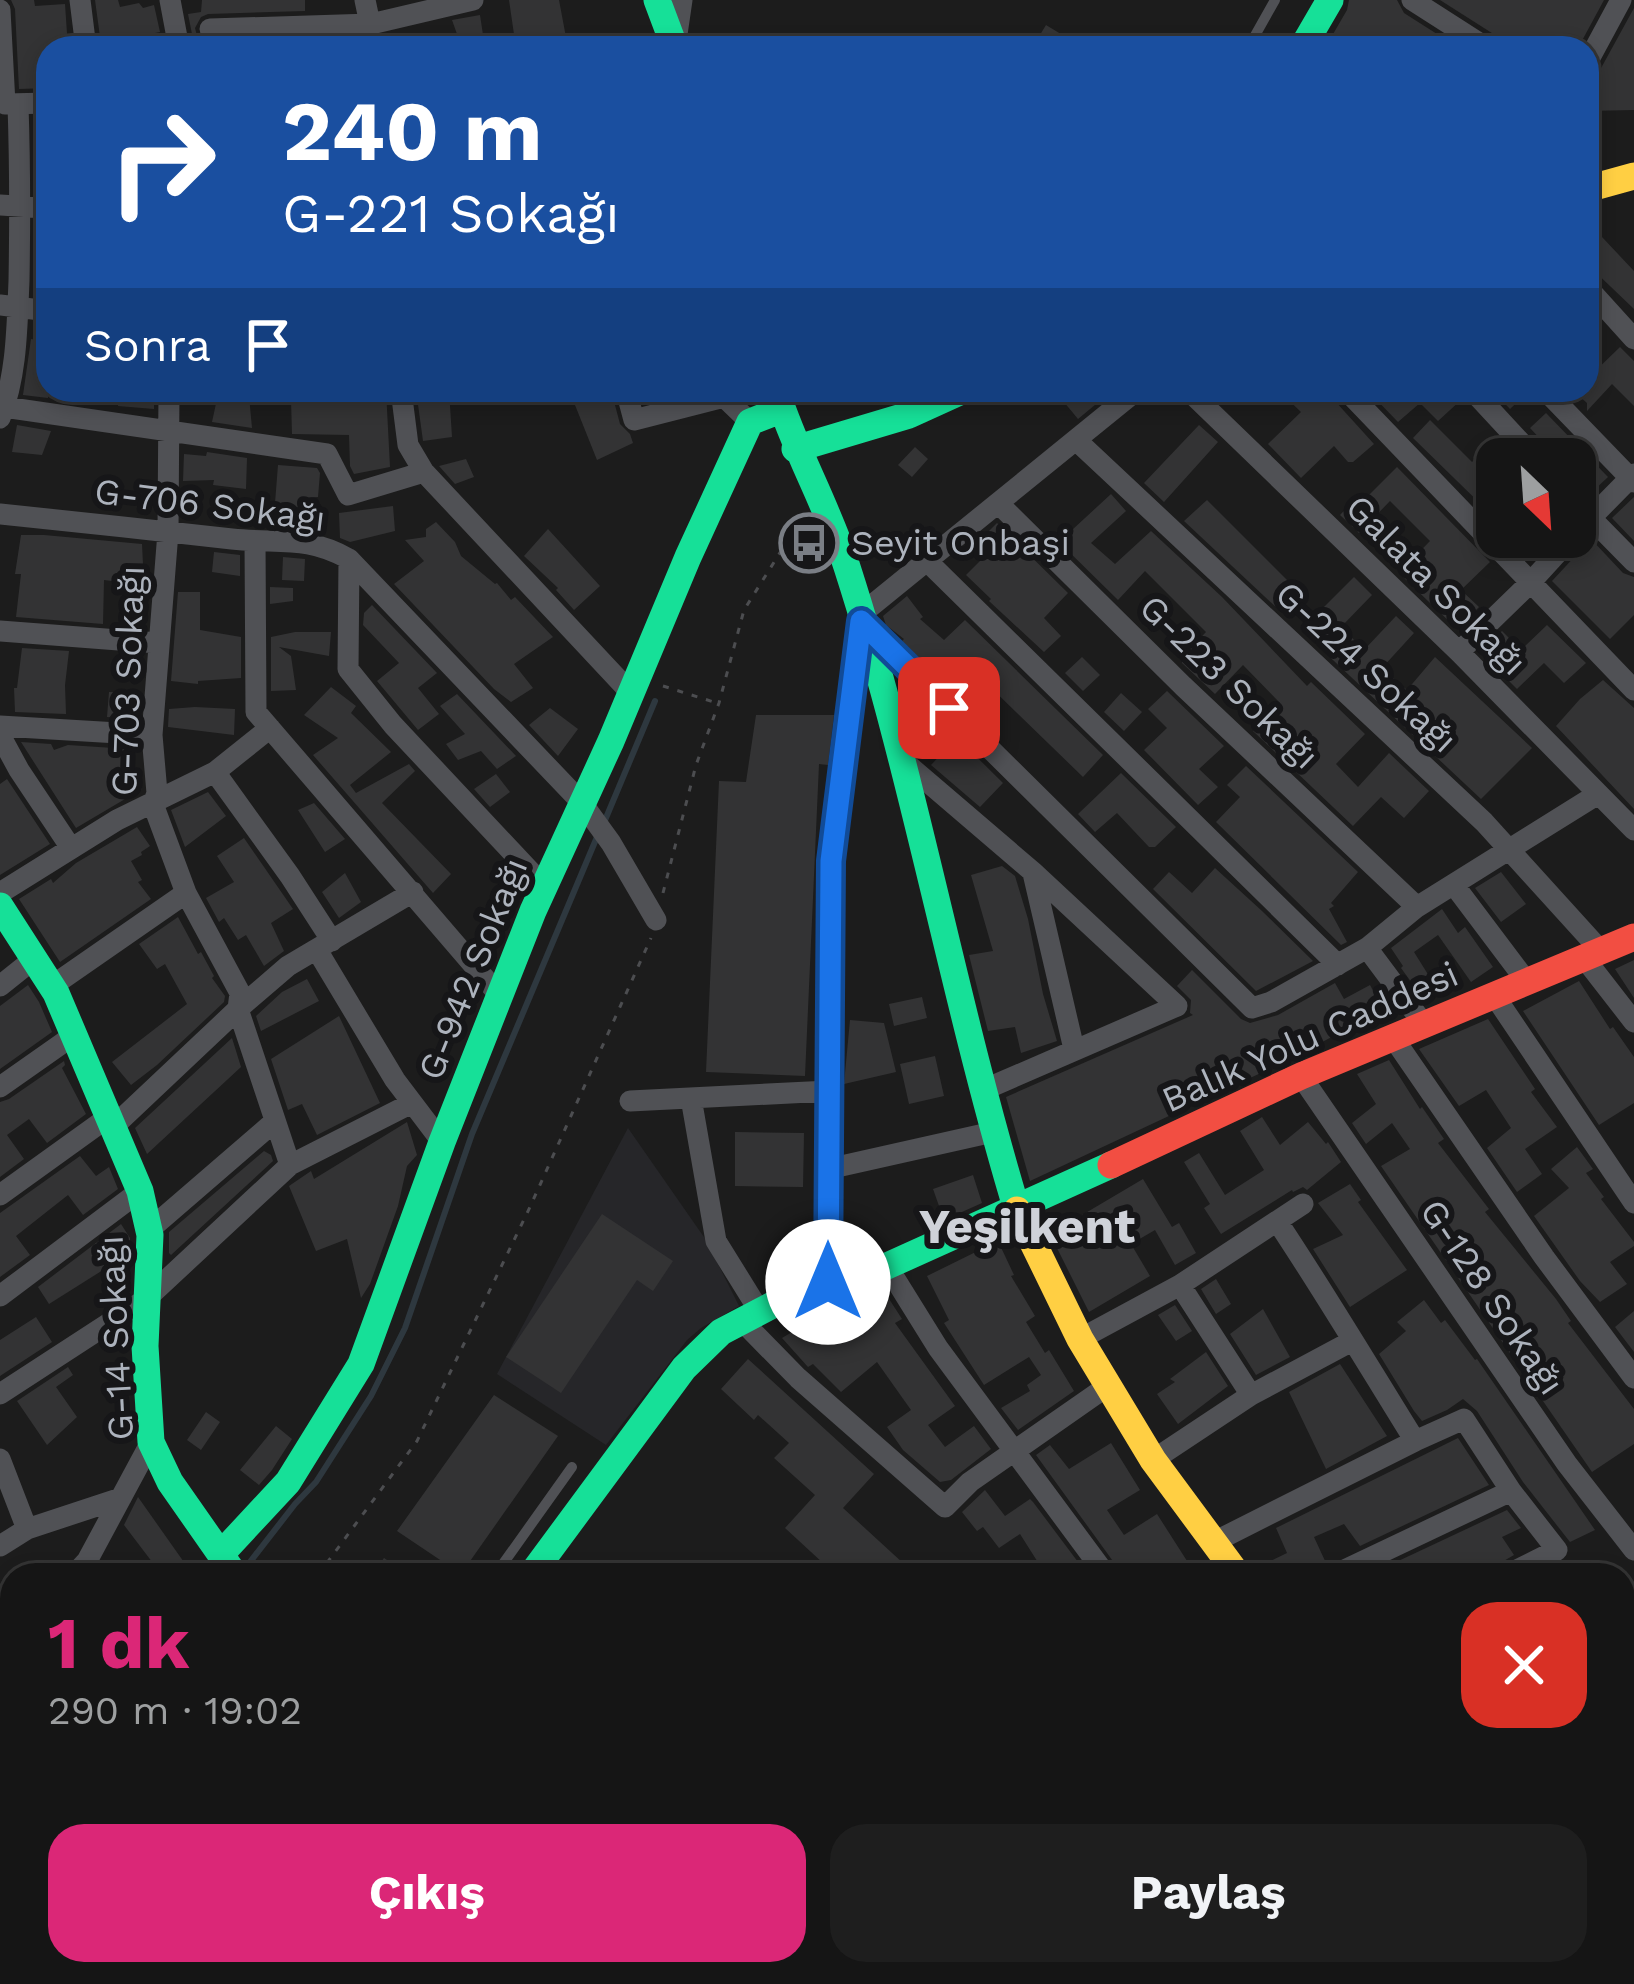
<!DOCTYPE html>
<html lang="tr">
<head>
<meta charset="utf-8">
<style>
	body { margin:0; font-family:"Work Sans",sans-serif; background:#1e1e1e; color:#f1f3f6; height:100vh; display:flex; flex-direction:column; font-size:45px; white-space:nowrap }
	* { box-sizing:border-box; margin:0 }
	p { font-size:39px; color:#9d9fa0 }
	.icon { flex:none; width:66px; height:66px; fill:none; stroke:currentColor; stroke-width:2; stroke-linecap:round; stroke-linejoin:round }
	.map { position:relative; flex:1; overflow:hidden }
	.drawer { position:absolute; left:0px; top:1563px; width:1635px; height:423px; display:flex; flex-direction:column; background:#151515; border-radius:36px 36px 0 0; box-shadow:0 6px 18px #0003,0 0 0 3px #343434 }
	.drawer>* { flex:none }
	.banner { position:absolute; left:36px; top:36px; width:1563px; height:366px; border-radius:36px; box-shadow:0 6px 18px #0003,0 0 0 3px #343434; background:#1a4fa0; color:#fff; overflow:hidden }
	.needle { width:78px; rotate:155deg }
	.tools { position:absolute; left:1476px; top:438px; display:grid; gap:24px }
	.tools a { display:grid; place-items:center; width:120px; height:120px; border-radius:24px; background:#151515; box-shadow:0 6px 18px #0003,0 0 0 3px #343434; font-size:60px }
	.pin { position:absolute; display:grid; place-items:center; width:102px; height:102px; color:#fff; margin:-51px; border-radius:24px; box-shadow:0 6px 18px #0006 }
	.me { position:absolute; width:132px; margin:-66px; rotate:0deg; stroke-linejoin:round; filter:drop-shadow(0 0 9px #0008) }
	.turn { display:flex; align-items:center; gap:42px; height:252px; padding:0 48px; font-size:54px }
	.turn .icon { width:156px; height:156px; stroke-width:2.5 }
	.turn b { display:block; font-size:84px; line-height:102px }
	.then { display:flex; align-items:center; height:114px; padding:0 48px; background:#0003; gap:24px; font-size:45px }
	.round { display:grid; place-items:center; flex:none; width:126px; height:126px; border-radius:36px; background:#1e1e1e }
	.head { display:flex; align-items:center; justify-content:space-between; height:204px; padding:0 48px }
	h1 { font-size:72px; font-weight:700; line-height:90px; color:#db2777 }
	.action { display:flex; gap:24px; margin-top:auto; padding:24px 48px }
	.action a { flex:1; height:138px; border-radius:36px; background:#db2777; color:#fff; font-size:48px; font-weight:700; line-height:138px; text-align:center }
	.action a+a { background:#1e1e1e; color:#f1f3f6 }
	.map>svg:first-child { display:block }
	.built { fill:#262629 }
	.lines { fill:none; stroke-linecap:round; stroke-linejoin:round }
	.stream { stroke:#2e383f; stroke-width:6 }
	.canal { stroke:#2e383f; stroke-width:18 }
	.building { fill:#333334 }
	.path { stroke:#4c4d50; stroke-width:3; stroke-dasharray:6 9; stroke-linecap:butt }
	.lane { stroke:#505155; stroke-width:10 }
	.street { stroke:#505155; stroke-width:21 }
	.fast { stroke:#16e098; stroke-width:27 }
	.slow { stroke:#ffcf43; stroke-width:27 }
	.jam { stroke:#f24e42; stroke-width:27 }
	.route-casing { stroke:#114b97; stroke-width:30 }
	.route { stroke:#1a73e8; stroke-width:21 }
	.labels { text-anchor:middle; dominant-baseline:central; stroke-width:12; stroke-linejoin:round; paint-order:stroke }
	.street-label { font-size:36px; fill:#adb3bd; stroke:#161618 }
	.poi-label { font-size:36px; fill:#adb3bd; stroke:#161618; text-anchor:start }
	.district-label { font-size:48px; font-weight:bold; fill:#cfd2d9; stroke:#161618 }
</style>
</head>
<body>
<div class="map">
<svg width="1634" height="1984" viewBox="0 0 1634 1984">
	<rect width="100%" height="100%" fill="#1c1c1c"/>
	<path class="built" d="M628,1128L706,1240L739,1306L701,1328L687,1340L606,1445L497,1374Z
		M107,1974H211L219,1980L216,1984H61Z"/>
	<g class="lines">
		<path class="stream" d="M603,825L655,701
			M243,1571L295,1504L316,1482L371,1396L405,1328L472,1134L597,837
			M0,1788L12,1780
			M486,1974L499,1984"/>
		<path class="canal" d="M0,1795L12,1797"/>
	</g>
	<path class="building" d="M11,0H34L35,6L65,4L68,48H48V88L19,89L15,9Z
		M95,0H118L120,7L139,3L143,8L154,5L160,32L101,44Z
		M202,0H305V11L208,14L201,17L195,28L197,36L203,42L194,44L188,14L201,12Z
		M509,0H559L568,48H516Z
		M1349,0H1397L1404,13L1459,48H1325L1347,10Z
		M1440,0H1604L1578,48H1502L1495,35Z
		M1634,8V110L1587,111V78L1600,70Z
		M480,15L485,48H462L452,20Z
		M1046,25L1084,48H1032Z
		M34,142L48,143V193L35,192Z
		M1587,221L1634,271V309L1587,264Z
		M35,222L48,223V289L34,288Z
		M31,339L48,342V398L23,395Z
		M1620,347L1634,361V406L1612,384L1587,411V403L1572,390H1587V379Z
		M120,390H154V409L118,406Z
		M350,390H386L390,467L354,474L350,466L349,435L292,434L291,400L350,398Z
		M416,390H449L452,437L423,441Z
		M569,390H611L620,424L630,434L633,443L597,460Z
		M1054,390H1113L1078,419Z
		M1278,390H1325L1374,444L1353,462H1348L1334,446L1301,478L1268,444L1301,412Z
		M1367,390H1457L1461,400L1438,421L1420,403L1398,422Z
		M1492,390H1530L1510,409Z
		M249,396L252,428L212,422L217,399Z
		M1546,413L1608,477L1591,493L1575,476V459H1559L1530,428Z
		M1430,420L1472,462L1497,439L1516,459H1497V471L1487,479L1497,489V520L1413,438Z
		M17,425L51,431L42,455L12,452Z
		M1199,425L1218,442L1164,502L1144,483Z
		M915,447L928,459L912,477L898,465Z
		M207,452L247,458L246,489L213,485L214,480L183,481L184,454L206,456Z
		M466,459L474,477L455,484L439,466Z
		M278,465L317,468L320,473L318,497L305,498L304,519H270V503H275Z
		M1397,467L1490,562L1461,590L1479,607L1457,629L1399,573L1430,541L1390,501L1359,533L1340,515L1360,494L1365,499Z
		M1111,494L1126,511L1091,543L1115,564L1151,531L1222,597L1307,686L1311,682L1365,734L1336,764L1358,787L1389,753L1429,791L1404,818L1381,797L1353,826L1253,731L1280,703L1243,665L1215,694L1182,663V657L1206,632L1145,571L1118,600L1059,542Z
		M1634,497V541L1612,518Z
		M1207,500L1297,590L1278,609L1184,521Z
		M393,506L395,531L350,542L340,538L339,513Z
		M436,522L455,542L461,556L495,584L497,583L511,600L515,597L553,637L514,664L533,688L511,702L494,689L394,584L424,561L405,540L426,537V529Z
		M997,523L1068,593L1044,618L1061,636L1044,652L989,601L991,599L966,575L990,551L979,541Z
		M548,529L600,586L574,610L556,590L558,588L524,556Z
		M21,535H44L142,544L144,585L104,580L103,624L16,617L21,574H15Z
		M1513,537H1552L1533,557Z
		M1591,539L1623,573L1634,577V615L1610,639L1552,581Z
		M214,552L240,555V576L212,572Z
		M283,557L305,559L304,581L282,580Z
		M1354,577L1372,595L1341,627L1364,650L1396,616L1414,633L1382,668L1407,690L1435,657L1532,748L1481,799L1301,630Z
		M270,587L293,588V601L270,604Z
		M178,592H200V630L241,637V678L198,681V684L171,681Z
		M907,596L923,617L920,619L944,640L965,620L1103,755L1083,777L979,676L959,697L902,641L904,639L886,625L883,616Z
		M372,605L437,673L418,688L439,714L418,730L377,681L399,663L363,625L364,613Z
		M1547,625L1586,663L1564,683L1544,663L1517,689L1480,652L1502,631L1521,650Z
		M295,632H331L329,656L279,647L291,656L296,690L271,691V637Z
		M22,648L69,651L65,685L66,714L15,712L14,688H17Z
		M1082,657L1100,675L1083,691L1065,673Z
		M1603,680L1634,708V809L1556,726L1580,699Z
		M902,683L1003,783L980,807L931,765L946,749L936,740L939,736L908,706Z
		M331,687L356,706L351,713L391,752L350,785L356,793L409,764L415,771L382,803L451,874L433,893L313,755L338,738L304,715Z
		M1167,691L1224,746L1199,769L1218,787L1198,805L1144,750L1167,728L1148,709Z
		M109,692L137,693L136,719L107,717Z
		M1121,693L1142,712L1124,731L1104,712Z
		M457,694L516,756L497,769L481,751L458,760L446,744L465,734L440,706Z
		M195,707L235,709L234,735L168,727L169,709Z
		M550,708L578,729L558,756L529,725Z
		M756,715H834L828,765L819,764L805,1076L706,1072L719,781L746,782Z
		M21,742L51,744L54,750L68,745L129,749L134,758L131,759L141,778L142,789L76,828Z
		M1246,766L1358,872L1331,903L1334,906L1329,909L1347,942L1341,945L1216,822L1240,797L1227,785Z
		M1121,773L1176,827L1155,847H1149L1117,813L1095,832L1078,814Z
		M496,774L510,792L490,807L474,789Z
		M7,779L50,844L0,875V784Z
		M208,792L226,816L185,847L171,810Z
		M314,803L345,839L325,852L298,810Z
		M137,827L150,846L141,852L142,855L131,861L142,880L138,882L151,899L60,962L19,899L51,879L53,883L76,863Z
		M244,838L293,909L271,923L284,951L264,966L246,935L238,940L224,918L219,922L206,898L234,882L217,856Z
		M1002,866L1015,876L1028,919L1043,994L1057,1041L1021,1053L1015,1027L988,1031L969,955L993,951L971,875Z
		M1215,868L1262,911L1313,961L1256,991L1153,889L1169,872L1192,893Z
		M1501,872L1526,904L1501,922L1475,888Z
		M345,873L361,902L339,918L322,892Z
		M1442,909L1458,933L1465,927L1493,967L1471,982L1438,935L1414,952L1439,992L1425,1001L1401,968L1403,966L1391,948Z
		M178,917L198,954L201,952L214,976L212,978L225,996L224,1002L157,1065L131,1085L112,1062L187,1004L165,964L157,969L139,944Z
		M1634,960V998L1615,969Z
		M1192,970L1241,1019L1250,1023L1278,1015L1335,983L1344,999L1370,985L1383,1009L1293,1058L1030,1181L1006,1097L1193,1015L1190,1013L1191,1000L1177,986Z
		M307,979L319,1001L261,1031L256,1016L282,992Z
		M1579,981L1610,1029L1613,1027L1634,1057V1103L1599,1125L1523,1011Z
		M28,985L39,1002L52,1032L0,1069V1006Z
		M922,997L927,1018L894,1026L889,1004Z
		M339,1016L380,1103L317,1135L302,1104L288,1110L271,1059Z
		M1488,1019L1535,1089L1531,1092L1557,1127L1525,1149L1542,1174L1517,1192L1487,1148L1511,1128L1486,1090L1459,1106L1419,1049Z
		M850,1020L884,1023L896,1072L844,1084Z
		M232,1038L241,1067L147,1154L135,1128Z
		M935,1056L944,1096L909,1104L900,1064Z
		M1389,1060L1420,1109L1422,1107L1444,1139L1438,1143L1489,1209L1485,1212L1556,1299L1571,1321L1568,1323L1634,1409V1444L1592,1472L1381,1166L1410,1149L1392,1123L1366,1144L1352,1123L1376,1104L1357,1074Z
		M64,1061L65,1065L62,1068L86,1114L47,1143L29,1119L7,1135L24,1159L0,1177V1102L9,1099Z
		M1262,1117L1280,1145L1308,1122L1326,1144L1328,1142L1341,1162L1307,1190L1303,1187L1293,1192L1292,1190L1221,1234L1204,1208L1210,1204L1184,1162L1199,1153L1225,1195L1264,1170L1240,1131Z
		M407,1122L417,1155L407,1166L398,1206L370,1284L361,1298L347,1239L316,1251L289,1186L311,1171L314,1179Z
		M735,1132L804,1133L803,1187L735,1186Z
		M1577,1147L1593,1169L1586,1173L1604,1197L1601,1199L1634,1242V1246L1610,1262L1627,1284L1600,1302L1580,1281L1534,1216L1569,1188L1551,1169Z
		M264,1151L271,1155L273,1161L171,1255L169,1253V1232Z
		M80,1156L96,1176L109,1167L118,1189L83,1215L68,1195L16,1236L30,1255L0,1277V1213Z
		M973,1175L982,1203L944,1220L933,1189Z
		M1143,1179L1172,1227L1179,1223L1196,1253L1175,1265L1155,1230L1131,1244L1150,1276L1089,1312L1050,1234Z
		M1350,1184L1361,1200L1358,1202L1407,1270L1350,1307L1313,1249L1343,1235L1318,1203Z
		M602,1214L673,1261L653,1291L637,1280L561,1393L506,1357Z
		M121,1224L130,1238V1253L49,1304L38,1287Z
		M998,1241L1014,1275L1011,1276L1035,1316L1026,1322L1045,1353L1049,1350L1074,1391L1018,1430L1001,1408L1030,1391L1027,1385L1041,1375L1029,1357L984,1385L944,1323L949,1320L927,1276Z
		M1216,1279L1231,1304L1216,1314L1201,1289Z
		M882,1288L902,1319L895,1323L955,1406L928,1425L945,1447L974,1426L991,1449L951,1480L940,1482L903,1450L887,1427L911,1410L877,1362L841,1392L813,1364L808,1367L782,1338L854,1295Z
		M1424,1300L1441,1323L1445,1320L1475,1360L1477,1359L1595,1530L1570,1542L1523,1482L1477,1411L1463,1399L1447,1410L1422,1421L1414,1411L1379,1354L1406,1331L1397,1322Z
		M1175,1305L1192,1331L1176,1341L1158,1315Z
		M1263,1309L1290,1357L1256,1375L1230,1334Z
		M1634,1311V1352L1615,1327Z
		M36,1317L52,1342L0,1376V1340Z
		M1206,1352L1228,1386L1178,1424L1157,1394L1175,1382L1170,1379Z
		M748,1359L874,1474L843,1508L916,1575H836L785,1528L815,1495L774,1458L789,1443L758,1415L754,1420L721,1389Z
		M1340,1364L1387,1436L1326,1469L1289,1392Z
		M68,1367L73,1375L56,1387L77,1417L47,1445L17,1401Z
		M494,1395L558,1436L461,1574L397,1531Z
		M206,1412L220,1422L201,1450L187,1440Z
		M276,1426L292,1439L272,1470L259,1485L240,1470Z
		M1458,1438L1489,1485L1360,1546L1344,1524L1314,1537L1326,1563L1319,1575H1257L1256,1568L1287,1553L1276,1528Z
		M1111,1443L1140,1490L1107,1510L1124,1535L1157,1514L1196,1575H1123L1036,1455L1050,1445L1069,1469Z
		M985,1490L1005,1516L1030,1499L1033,1502L1078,1562L1057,1575H1046L1020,1534L999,1548L983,1527L977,1531L962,1512Z
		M138,1497L193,1575H162L124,1525Z
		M1507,1510L1521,1528L1502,1537L1514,1555L1495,1566L1492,1575H1380L1377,1571Z
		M384,1558L409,1575H372Z"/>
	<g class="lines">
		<path class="path" d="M663,686L717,703
			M663,893L696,765L719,703L744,610L788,540L803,526
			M318,1575L417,1441L530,1207L651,938"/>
		<path class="lane" d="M1248,48L1275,0
			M495,1575L572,1467
			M0,1955L12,1951"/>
		<path class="street" d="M80,0L86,48
			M170,0L179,48
			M365,0L375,48
			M1412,0L1487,48
			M0,10L5,104
			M210,29L371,24L473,0
			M676,41L682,0
			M1587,63L1621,0
			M7,104L48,103
			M0,205L48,208
			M1587,287L1634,339
			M0,305L48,311
			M169,390L168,532L152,735L157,793L153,804L186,893L240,993L238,1009L290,1165
			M401,390L408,445L424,472L630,692
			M626,390L634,420L724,397L750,422
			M1188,390L1459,652L1634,830
			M1346,390L1634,690
			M1472,390L1536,459
			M1545,390L1634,482
			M4,407L327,454L348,495L424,472
			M0,418C17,376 17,326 19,281C20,222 20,163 18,105
			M1076,440L1484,822L1601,951
			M1575,502L1634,562
			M998,503L1183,686L1417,907
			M0,514C77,522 155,530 232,539C278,544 307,535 349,559L582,803L611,843L656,920
			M1575,534L1634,474
			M255,541L256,712L500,996
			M349,559L348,669L393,725L544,886
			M927,561L1338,965
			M860,615L1137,390
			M870,630L1252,1008L1271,1002L1367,948L1417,907L1598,794
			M0,631L158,643
			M1459,652L1530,583L1572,537
			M0,726L152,735
			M0,735L19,770L71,848
			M901,759L1033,872L1177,1006L981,1091
			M215,772L290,876L332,941
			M1033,873L1074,1049
			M1454,885L1527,982
			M0,893L117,820L215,772L270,728
			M1367,948L1423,1023
			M317,950L395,1080L442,1142
			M1585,959L1634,1022
			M0,986L35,958
			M52,986L186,893
			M1494,995L1634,1203
			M1392,1036L1544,1257L1634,1378
			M1301,1076L1567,1464L1634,1550
			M0,1087L74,1035
			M691,1098L716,1241L760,1312
			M630,1101L829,1091
			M828,1169L993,1132
			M0,1195L100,1123L113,1127L238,1009L288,966L413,892
			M1277,1221C1325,1293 1369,1367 1415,1441
			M149,1230L274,1122
			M887,1266L938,1348L1106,1575
			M828,1282L831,861L859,633
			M1180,1285L1251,1395
			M0,1296L140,1191
			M742,1321L798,1378L945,1507L970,1482L1109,1385
			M1080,1339L1180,1285L1303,1204
			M0,1394L146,1299L290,1165L412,1103
			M0,1459L27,1529
			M1153,1460L1251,1395L1352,1341
			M1214,1542L1415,1441L1464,1419L1511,1491L1557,1550L1507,1575
			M0,1546L27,1529L121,1498
			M74,1575L87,1561L151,1442
			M1334,1575L1511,1491
			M1623,1614L1634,1609
			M0,1645L12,1637
			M1623,1703L1634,1698
			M1623,1815L1634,1809
			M1623,1948L1634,1942
			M662,1974L672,1984
			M1080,1974L1096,1984
			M330,1984L341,1974
			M466,1984L474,1974
			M599,1984L606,1974
			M718,1984L728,1974
			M865,1984L875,1974
			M1015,1984L1024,1974
			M1138,1984L1146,1974
			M1272,1984L1280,1974
			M1392,1984L1399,1974
			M1557,1984L1575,1974"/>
		<path class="fast" d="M657,0L675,48
			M1302,48L1330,0
			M776,390C795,451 828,507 847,567C915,778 953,998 1017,1210
			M795,449L909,415L964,390
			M0,906L56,993L140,1191L150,1235L145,1346L151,1442L170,1482L235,1575
			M221,1554L288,1482L361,1364L442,1142L533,911L611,741L688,557L750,422L781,410
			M531,1575L684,1368L721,1332L780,1301L828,1282L887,1266L1111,1165
			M249,1974L260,1984
			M1495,1974L1504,1984"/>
		<path class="slow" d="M1587,189L1634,176
			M1017,1210L1080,1339L1153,1460L1238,1575"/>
		<path class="jam" d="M1111,1165L1301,1076L1634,937"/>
	</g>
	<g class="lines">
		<g class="route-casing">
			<path id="route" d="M828,1282L831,861L861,621L949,708"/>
		</g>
		<use href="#route" class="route"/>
	</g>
	<defs>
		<g id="bus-ring" transform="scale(3)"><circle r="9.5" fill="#161618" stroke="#7a7e85" stroke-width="1.5"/><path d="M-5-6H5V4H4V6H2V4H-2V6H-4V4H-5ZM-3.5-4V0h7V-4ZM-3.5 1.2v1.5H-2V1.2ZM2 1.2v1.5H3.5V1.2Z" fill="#7a7e85"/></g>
	</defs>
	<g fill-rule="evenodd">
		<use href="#bus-ring" x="809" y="543"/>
	</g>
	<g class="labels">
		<g class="street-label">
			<text transform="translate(210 505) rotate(7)">G-706 Sokağı</text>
			<text transform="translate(1436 585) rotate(45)">Galata Sokağı</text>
			<text transform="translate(1366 667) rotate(43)">G-224 Sokağı</text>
			<text transform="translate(128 681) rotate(-88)">G-703 Sokağı</text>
			<text transform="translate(1229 682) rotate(44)">G-223 Sokağı</text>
			<text transform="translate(473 969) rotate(-68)">G-942 Sokağı</text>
			<text transform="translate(1310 1037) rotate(-24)">Balık Yolu Caddesi</text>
			<text transform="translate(1492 1297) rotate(56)">G-128 Sokağı</text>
			<text transform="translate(116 1338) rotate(-93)">G-14 Sokağı</text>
		</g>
		<g class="poi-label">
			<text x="851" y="543">Seyit Onbaşi</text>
		</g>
		<g class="district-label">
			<text x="1027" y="1226">Yeşilkent</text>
		</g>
	</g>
</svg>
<div class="tools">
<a><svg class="needle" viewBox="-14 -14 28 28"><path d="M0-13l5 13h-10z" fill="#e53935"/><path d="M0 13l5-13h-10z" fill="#9d9fa0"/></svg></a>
</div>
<div class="pin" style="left:949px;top:708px;background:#d93025"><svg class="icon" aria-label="arrive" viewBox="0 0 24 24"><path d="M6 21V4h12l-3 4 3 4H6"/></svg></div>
<svg class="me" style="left:828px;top:1282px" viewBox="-20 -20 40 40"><circle r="19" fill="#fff"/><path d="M0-13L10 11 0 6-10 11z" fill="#1a73e8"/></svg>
<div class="banner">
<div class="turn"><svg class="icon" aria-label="right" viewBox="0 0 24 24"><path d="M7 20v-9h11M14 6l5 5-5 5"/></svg><div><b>240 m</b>G-221 Sokağı</div></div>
<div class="then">Sonra<svg class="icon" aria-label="arrive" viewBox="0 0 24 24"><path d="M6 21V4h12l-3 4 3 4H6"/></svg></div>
</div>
<section class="drawer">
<div class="head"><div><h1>1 dk</h1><p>290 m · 19:02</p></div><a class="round" style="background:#d93025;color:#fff"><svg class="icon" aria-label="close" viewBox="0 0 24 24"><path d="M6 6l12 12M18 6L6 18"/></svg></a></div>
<div class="action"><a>Çıkış</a><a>Paylaş</a></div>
</section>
</div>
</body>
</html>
